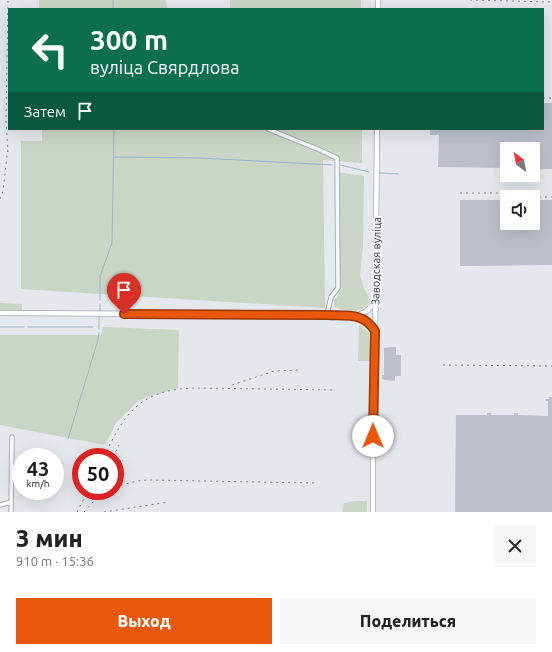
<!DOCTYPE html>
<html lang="ru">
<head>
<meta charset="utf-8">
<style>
	body { margin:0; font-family:Ubuntu,sans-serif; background:#f6f6f6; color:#202124; height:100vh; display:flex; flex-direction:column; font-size:15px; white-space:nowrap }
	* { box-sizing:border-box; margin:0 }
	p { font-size:13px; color:#757577 }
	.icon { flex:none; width:22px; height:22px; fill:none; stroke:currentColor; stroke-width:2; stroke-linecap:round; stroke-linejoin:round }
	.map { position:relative; height:512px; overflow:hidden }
	.details { display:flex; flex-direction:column; background:#fff; flex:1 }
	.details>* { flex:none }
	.banner { position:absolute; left:8px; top:8px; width:536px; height:122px; border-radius:0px; box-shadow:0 4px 16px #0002; background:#0b6e4f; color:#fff; overflow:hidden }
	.needle { width:26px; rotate:328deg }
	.controls { position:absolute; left:500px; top:142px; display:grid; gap:8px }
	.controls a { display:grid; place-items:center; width:40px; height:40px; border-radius:0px; background:#fff; box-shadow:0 4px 16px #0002; font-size:20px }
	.speed { position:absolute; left:12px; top:448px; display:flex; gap:8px; font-size:20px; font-weight:700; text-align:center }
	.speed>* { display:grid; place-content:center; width:52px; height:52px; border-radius:50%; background:#fff; box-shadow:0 4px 16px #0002; line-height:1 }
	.speed small { font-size:10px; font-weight:400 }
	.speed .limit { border:6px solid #d22; background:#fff; color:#111 }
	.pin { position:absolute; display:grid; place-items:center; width:34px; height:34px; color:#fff; margin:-41px -17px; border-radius:50% 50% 50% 0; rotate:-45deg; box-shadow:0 0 4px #0007 }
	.pin .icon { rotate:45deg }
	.me { position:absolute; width:44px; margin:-22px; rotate:0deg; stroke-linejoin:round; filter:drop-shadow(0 0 3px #0008) }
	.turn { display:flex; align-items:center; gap:14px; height:84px; padding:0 16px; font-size:18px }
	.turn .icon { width:52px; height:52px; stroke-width:2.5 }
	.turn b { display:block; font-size:28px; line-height:34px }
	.then { display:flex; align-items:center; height:38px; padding:0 16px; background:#0003; gap:8px; font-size:15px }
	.round { display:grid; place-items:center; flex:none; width:42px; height:42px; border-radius:0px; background:#f6f6f6 }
	.overview { display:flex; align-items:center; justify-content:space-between; height:68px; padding:0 16px }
	h1 { font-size:24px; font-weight:800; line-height:30px }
	.button { display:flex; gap:8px; margin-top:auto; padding:8px 16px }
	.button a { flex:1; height:46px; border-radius:0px; background:#ea580c; color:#fff; font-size:16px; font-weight:800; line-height:46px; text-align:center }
	.button a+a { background:#f6f6f6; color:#202124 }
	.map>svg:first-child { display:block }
	.green { fill:#c9d6c5 }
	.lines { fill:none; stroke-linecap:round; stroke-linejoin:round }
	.stream { stroke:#9fb4cc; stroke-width:1 }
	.building { fill:#bbc0ca }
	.minor-casing { stroke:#a9aeb7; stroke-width:5.5 }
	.major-casing { stroke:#a3abb8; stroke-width:6 }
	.minor { stroke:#f7f8fa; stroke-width:3.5 }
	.major { stroke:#fff; stroke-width:4.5 }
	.rail { stroke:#7d8696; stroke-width:1; stroke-dasharray:2 4; stroke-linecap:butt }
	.route-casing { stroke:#983908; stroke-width:10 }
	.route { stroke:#ea580c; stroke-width:7 }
	.labels { text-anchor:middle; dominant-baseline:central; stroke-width:4; stroke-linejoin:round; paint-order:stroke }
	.street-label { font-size:11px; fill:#2b3445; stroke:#f4f6f9 }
</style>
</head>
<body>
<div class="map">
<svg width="552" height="512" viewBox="0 0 552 512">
	<rect width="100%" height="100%" fill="#e4e7ec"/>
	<path class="green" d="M39,0H166L167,9H39Z
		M230,0H361V9H230Z
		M42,129H362V163L323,160L325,308L21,289V141H42Z
		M336,172L364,176L363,247L360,275L364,289L371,301C359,314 351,313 335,307L333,299L337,298L339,292V230L338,209L340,195V179L335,178Z
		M0,303L22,304V310H0Z
		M359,325L369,333L370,361H358Z
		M103,327L179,330L178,388L139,400L116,423L105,445L0,425V335H101Z
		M355,501H367V512H342L344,503Z"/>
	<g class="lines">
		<path class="stream" d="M113,0V9
			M114,157L200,158L332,165
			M340,165L369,172
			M379,173L398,174
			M100,300V276L112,243L114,129
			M100,311V304
			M0,327H24
			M28,327H93
			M99,329V316
			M68,439L98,340L99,333"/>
	</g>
	<path class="building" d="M543,103H552V169H533V149H507V168L438,167L439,135H430V129H543Z
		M460,200H507V223H533V200H552V265L460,266Z
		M391,347H396V355H401V376H395V381L384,380L382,378V375H384V348Z
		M549,397H552V512H455L456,415H487V413H491V415H514V413H518V415L548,416V401H546V399H549Z"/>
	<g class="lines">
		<g class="minor-casing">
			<path id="minor" d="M268,129L320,150L337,158L338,288L331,297L327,315
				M0,505L11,502
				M11,512L12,437"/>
		</g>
		<g class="major-casing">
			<path id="major" d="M378,0V9
				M0,313L327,315L361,318L366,319L375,331
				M356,316L367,311L376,301
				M373,512V387L375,346L377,129"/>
		</g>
		<use href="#minor" class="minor"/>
		<use href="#major" class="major"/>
		<path class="rail" d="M470,0L552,2
			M8,1L6,121L8,152
			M543,98H552
			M460,193H501L534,197
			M533,197H552
			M0,199L3,191L8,147
			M443,365L552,366
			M232,385L274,371L301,370
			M104,457C125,411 142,389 196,388L335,390
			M113,457L119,445
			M115,487L137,481L147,480L316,483
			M77,512L88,491
			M84,512L94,501L107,491
			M104,512L169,502"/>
	</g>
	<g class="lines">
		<g class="route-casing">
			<path id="route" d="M124,314L327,315C347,316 363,312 375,331L373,436"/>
		</g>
		<use href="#route" class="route"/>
	</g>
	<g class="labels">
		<g class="street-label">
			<text transform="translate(376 261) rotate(-89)">Заводская вуліца</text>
		</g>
	</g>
</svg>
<div class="controls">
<a><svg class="needle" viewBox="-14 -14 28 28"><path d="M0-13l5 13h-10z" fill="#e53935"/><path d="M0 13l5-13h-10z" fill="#757577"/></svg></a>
<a><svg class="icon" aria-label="sound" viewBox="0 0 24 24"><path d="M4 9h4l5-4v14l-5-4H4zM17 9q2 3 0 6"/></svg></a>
</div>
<div class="speed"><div>43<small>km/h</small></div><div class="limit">50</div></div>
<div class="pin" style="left:124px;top:314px;background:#d93025"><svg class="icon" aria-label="arrive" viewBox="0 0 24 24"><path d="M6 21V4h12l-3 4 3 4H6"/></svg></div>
<svg class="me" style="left:373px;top:436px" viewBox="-20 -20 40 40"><circle r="19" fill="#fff"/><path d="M0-13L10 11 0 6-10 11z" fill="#ea580c"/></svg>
<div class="banner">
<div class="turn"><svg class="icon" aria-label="left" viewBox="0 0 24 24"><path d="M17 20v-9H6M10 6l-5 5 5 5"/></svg><div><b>300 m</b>вуліца Свярдлова</div></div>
<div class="then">Затем<svg class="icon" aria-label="arrive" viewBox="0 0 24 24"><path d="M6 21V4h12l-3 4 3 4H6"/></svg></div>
</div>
</div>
<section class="details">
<div class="overview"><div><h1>3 мин</h1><p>910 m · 15:36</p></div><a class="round"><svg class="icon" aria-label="close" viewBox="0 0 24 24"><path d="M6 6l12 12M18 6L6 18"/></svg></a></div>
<div class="button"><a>Выход</a><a>Поделиться</a></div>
</section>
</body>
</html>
